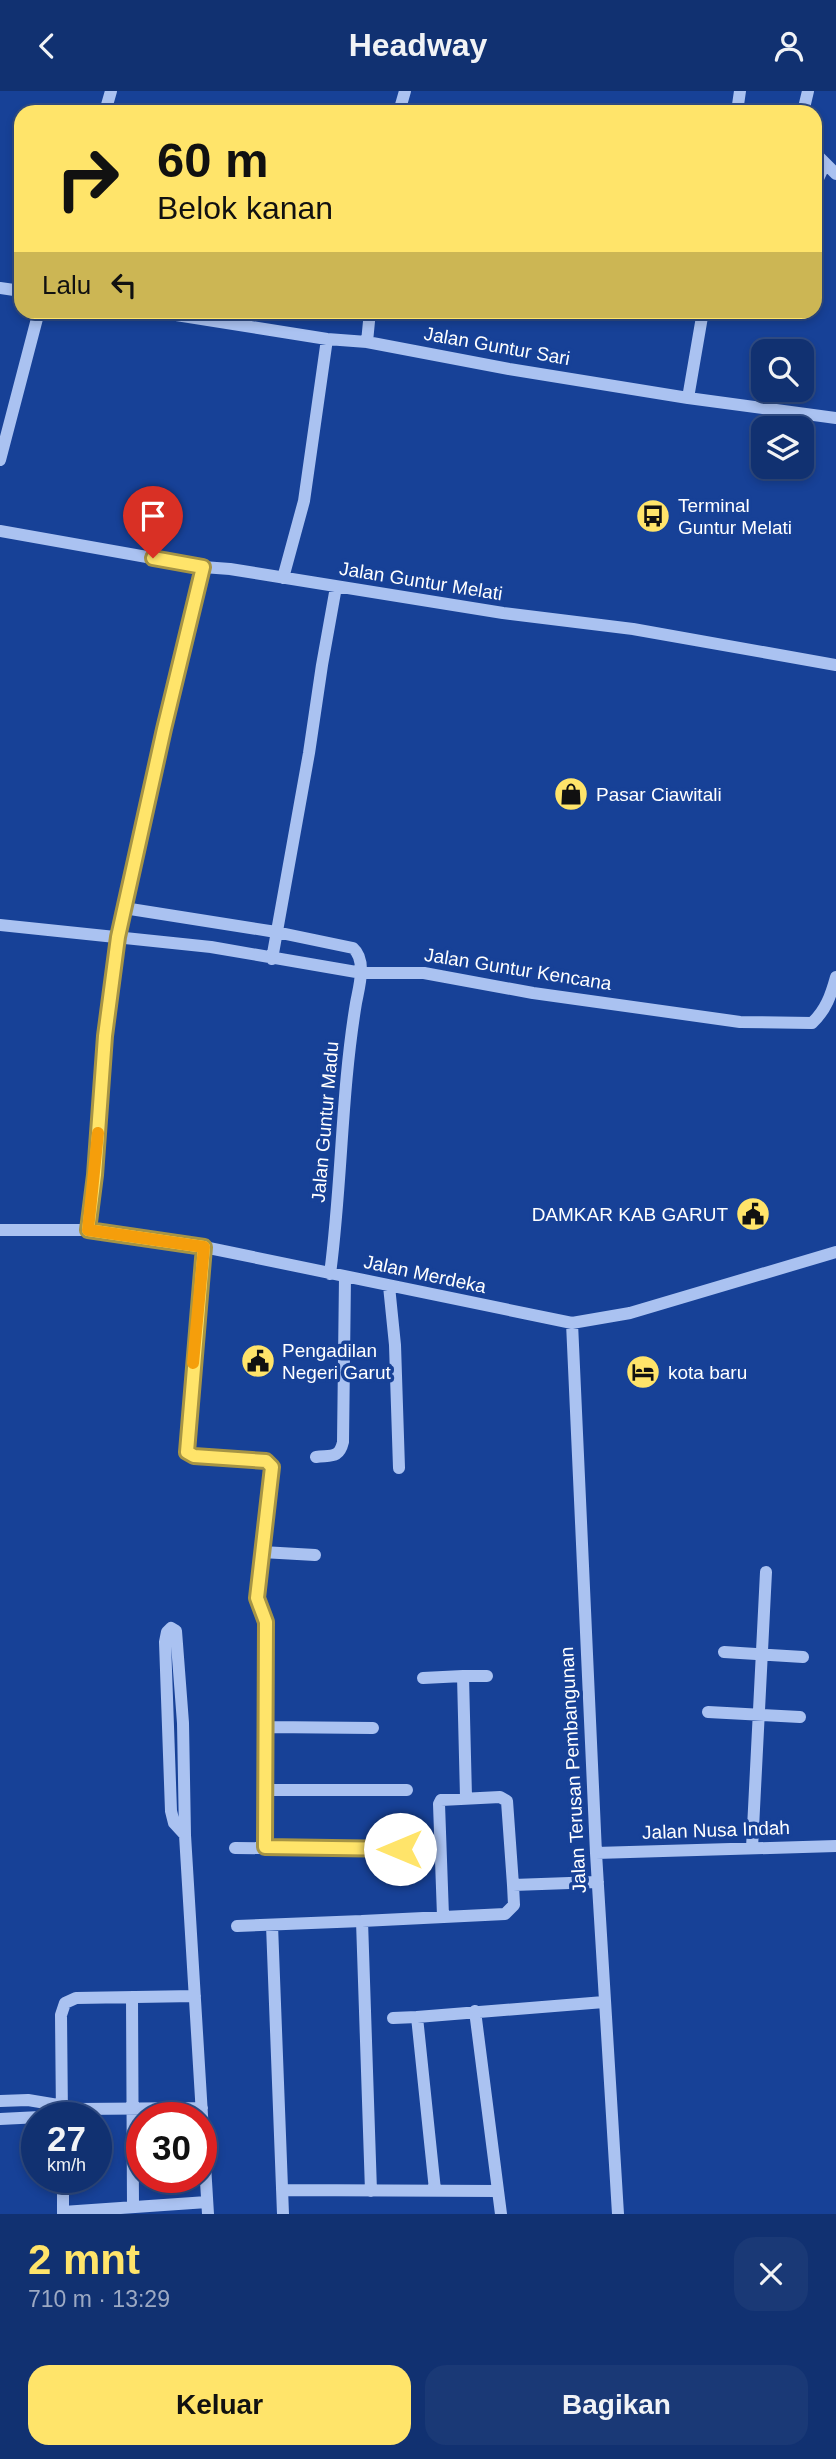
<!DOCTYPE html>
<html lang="id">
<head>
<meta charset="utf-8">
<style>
	body { margin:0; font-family:Helvetica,sans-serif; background:#1a3976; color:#f1f3f6; height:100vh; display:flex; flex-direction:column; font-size:26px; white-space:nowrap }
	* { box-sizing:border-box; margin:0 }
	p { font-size:23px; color:#9ca9c3 }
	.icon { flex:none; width:38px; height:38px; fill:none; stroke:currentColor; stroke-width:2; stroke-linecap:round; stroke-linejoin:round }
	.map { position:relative; height:2123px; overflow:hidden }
	.side { display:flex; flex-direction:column; background:#113171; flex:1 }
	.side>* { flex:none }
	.hud { position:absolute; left:14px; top:14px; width:808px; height:214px; border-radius:21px; box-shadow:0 4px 10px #0003,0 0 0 2px #304c84; background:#ffe46a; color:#111; overflow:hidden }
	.controls { position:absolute; left:751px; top:248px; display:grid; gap:14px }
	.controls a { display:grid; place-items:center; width:63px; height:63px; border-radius:14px; background:#113171; box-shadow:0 4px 10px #0003,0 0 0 2px #304c84; font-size:35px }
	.speed { position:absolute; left:21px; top:2011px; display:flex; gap:14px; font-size:35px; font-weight:700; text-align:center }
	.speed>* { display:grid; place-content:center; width:91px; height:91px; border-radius:50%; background:#113171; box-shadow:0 4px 10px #0003,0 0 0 2px #304c84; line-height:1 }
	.speed small { font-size:18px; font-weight:400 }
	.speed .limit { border:10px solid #d22; background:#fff; color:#111 }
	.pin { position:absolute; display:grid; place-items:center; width:60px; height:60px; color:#fff; margin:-72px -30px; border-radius:50% 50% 50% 0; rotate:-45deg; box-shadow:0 0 7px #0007 }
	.pin .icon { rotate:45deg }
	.me { position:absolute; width:77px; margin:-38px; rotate:270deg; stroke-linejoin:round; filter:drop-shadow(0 0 5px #0008) }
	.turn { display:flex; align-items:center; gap:24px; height:147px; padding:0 28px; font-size:32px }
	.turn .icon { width:91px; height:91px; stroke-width:2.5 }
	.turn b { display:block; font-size:49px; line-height:60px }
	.then { display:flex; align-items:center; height:66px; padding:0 28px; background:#0003; gap:14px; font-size:26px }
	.round { display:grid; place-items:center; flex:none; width:74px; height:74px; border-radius:21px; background:#1a3976 }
	.headline { display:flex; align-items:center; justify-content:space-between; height:119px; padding:0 28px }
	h1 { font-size:42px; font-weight:600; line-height:52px; color:#ffe46a }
	.button { display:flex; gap:14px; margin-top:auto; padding:14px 28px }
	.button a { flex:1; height:80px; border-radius:21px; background:#ffe46a; color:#111; font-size:28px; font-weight:600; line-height:80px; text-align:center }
	.button a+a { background:#1a3976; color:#f1f3f6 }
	header { display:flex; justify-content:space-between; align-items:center; height:91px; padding:0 28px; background:#113171; font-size:32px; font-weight:600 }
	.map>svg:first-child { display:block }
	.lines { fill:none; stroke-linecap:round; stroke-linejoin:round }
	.minor { stroke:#aac2f1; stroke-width:12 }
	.route-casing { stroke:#a69445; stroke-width:18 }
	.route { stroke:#ffe46a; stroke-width:12 }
	.slow { stroke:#f59e0b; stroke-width:12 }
	.labels { text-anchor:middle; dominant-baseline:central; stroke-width:7; stroke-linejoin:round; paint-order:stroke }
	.street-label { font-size:19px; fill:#fff; stroke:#174197 }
	.poi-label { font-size:19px; fill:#fff; stroke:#174197; text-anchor:start }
</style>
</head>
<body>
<header><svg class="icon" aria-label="back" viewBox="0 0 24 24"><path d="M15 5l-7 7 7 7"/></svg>Headway<svg class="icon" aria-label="person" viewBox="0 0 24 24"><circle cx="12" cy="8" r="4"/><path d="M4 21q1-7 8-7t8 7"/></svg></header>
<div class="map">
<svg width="836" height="2123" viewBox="0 0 836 2123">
	<rect width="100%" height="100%" fill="#174197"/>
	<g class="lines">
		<path class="minor" d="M105,21L111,0
			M399,21L405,0
			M737,21L740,0
			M803,21L808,0
			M816,63L836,83
			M816,92L825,73
			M0,197L21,200
			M151,220L327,248L367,251L509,278L688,307L836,327
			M367,251L370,220
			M688,307L703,220
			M0,369L39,220
			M0,440L203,476L230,478L503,522L633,538L836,574
			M283,487L304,410L327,248
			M124,817L276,841L353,857C367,869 359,896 356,912C341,1002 342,1093 330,1183
			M0,834L211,856L362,882H424L533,902L740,931L812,932C826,919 831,904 836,886
			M272,868L309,662L322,574L336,496
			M0,1139H88L204,1156L572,1232L630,1222L836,1161
			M88,1139L95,1084L105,945L118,846L164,638L203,476
			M204,1156L187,1361L194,1365L266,1370L271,1374L273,1379L257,1507L266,1531L265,1756
			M389,1195L395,1254L399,1377
			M572,1232L596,1762L618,2123
			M316,1366C331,1364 339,1368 343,1351L345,1186
			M262,1461L315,1464
			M724,1561L803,1566
			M463,1585H487
			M423,1587L463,1585L466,1706
			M708,1621L800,1626
			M267,1636L373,1637
			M266,1699H407
			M185,1744L174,1732L171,1720L165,1551L167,1541L171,1537L176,1540L183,1632L185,1744L208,2123
			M235,1757L400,1758
			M752,1757L766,1481
			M596,1762L836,1755
			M443,1825L439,1713L441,1709L500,1706L507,1710L513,1794
			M272,1834L283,2123
			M237,1835L362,1830
			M132,1906L133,2116
			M475,1920L501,2123
			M393,1927L417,1926
			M0,2010L28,2009L70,2016
			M62,2026L61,1924L65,1912L76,1907L195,1905
			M0,2028L40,2026L77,2018L202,2017
			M63,2086V2123
			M282,2099L498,2100
			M435,2099L417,1926L604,1911
			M371,2100L362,1830L505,1823L514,1814L513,1794L598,1791
			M63,2121L207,2111"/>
	</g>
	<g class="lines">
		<g class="route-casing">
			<path id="route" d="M153,467L203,476L164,638L118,846L105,945L95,1084L88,1139L204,1156L187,1361L194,1365L266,1370L272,1376L257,1507L266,1531L265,1756L400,1758"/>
		</g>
		<use href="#route" class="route"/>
		<path class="slow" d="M98,1042L88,1139L204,1156L193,1272"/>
	</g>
	<defs>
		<g id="bus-disc" transform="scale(1.75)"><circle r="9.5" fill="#ffe46a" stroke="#174197"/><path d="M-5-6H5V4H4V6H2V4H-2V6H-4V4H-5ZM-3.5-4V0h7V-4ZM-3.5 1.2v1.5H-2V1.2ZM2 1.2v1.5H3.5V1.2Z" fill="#111"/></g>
		<g id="shop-disc" transform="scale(1.75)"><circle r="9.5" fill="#ffe46a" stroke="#174197"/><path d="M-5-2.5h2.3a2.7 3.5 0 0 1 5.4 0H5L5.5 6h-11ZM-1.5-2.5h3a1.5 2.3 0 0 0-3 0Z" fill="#111"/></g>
		<g id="civic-disc" transform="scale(1.75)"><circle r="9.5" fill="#ffe46a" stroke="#174197"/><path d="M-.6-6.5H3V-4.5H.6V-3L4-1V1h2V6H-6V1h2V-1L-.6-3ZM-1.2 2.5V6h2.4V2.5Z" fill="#111"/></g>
		<g id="hotel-disc" transform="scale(1.75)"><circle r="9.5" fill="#ffe46a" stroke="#174197"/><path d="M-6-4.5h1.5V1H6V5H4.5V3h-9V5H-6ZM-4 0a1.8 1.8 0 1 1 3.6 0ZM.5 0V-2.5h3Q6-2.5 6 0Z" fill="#111"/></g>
	</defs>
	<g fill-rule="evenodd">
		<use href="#bus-disc" x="653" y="425"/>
		<use href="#shop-disc" x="571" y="703"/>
		<use href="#civic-disc" x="753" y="1123"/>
		<use href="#civic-disc" x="258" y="1270"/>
		<use href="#hotel-disc" x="643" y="1281"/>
	</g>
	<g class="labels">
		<g class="street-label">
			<text transform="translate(497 255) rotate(10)">Jalan Guntur Sari</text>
			<text transform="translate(421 490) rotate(9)">Jalan Guntur Melati</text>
			<text transform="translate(518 878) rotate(9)">Jalan Guntur Kencana</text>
			<text transform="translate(325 1031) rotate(-85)">Jalan Guntur Madu</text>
			<text transform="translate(425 1183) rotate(12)">Jalan Merdeka</text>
			<text transform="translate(573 1679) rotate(-93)">Jalan Terusan Pembangunan</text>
			<text transform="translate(716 1739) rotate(-2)">Jalan Nusa Indah</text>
		</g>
		<g class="poi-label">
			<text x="678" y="414">Terminal<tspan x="678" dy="22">Guntur Melati</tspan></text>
			<text x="596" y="703">Pasar Ciawitali</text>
			<text x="728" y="1123" text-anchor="end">DAMKAR KAB GARUT</text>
			<text x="282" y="1259">Pengadilan<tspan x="282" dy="22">Negeri Garut</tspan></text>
			<text x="668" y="1281">kota baru</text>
		</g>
	</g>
</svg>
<div class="controls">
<a><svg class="icon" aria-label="search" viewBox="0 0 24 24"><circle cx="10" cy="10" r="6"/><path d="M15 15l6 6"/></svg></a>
<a><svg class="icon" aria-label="layers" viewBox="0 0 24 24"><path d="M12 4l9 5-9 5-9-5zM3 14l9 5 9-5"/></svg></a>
</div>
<div class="speed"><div>27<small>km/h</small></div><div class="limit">30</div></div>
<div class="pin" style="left:153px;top:467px;background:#d93025"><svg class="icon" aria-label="arrive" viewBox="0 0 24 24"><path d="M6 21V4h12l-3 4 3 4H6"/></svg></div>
<svg class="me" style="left:400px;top:1758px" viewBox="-20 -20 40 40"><circle r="19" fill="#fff"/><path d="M0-13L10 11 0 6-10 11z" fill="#ffe46a"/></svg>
<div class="hud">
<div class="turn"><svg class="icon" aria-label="right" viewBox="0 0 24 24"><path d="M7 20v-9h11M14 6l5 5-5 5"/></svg><div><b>60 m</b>Belok kanan</div></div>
<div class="then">Lalu<svg class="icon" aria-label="left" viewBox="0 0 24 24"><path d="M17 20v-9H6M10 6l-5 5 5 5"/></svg></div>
</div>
</div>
<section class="side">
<div class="headline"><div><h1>2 mnt</h1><p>710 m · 13:29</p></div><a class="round"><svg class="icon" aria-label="close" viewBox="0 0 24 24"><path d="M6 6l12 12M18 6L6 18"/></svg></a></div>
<div class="button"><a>Keluar</a><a>Bagikan</a></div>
</section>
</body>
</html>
